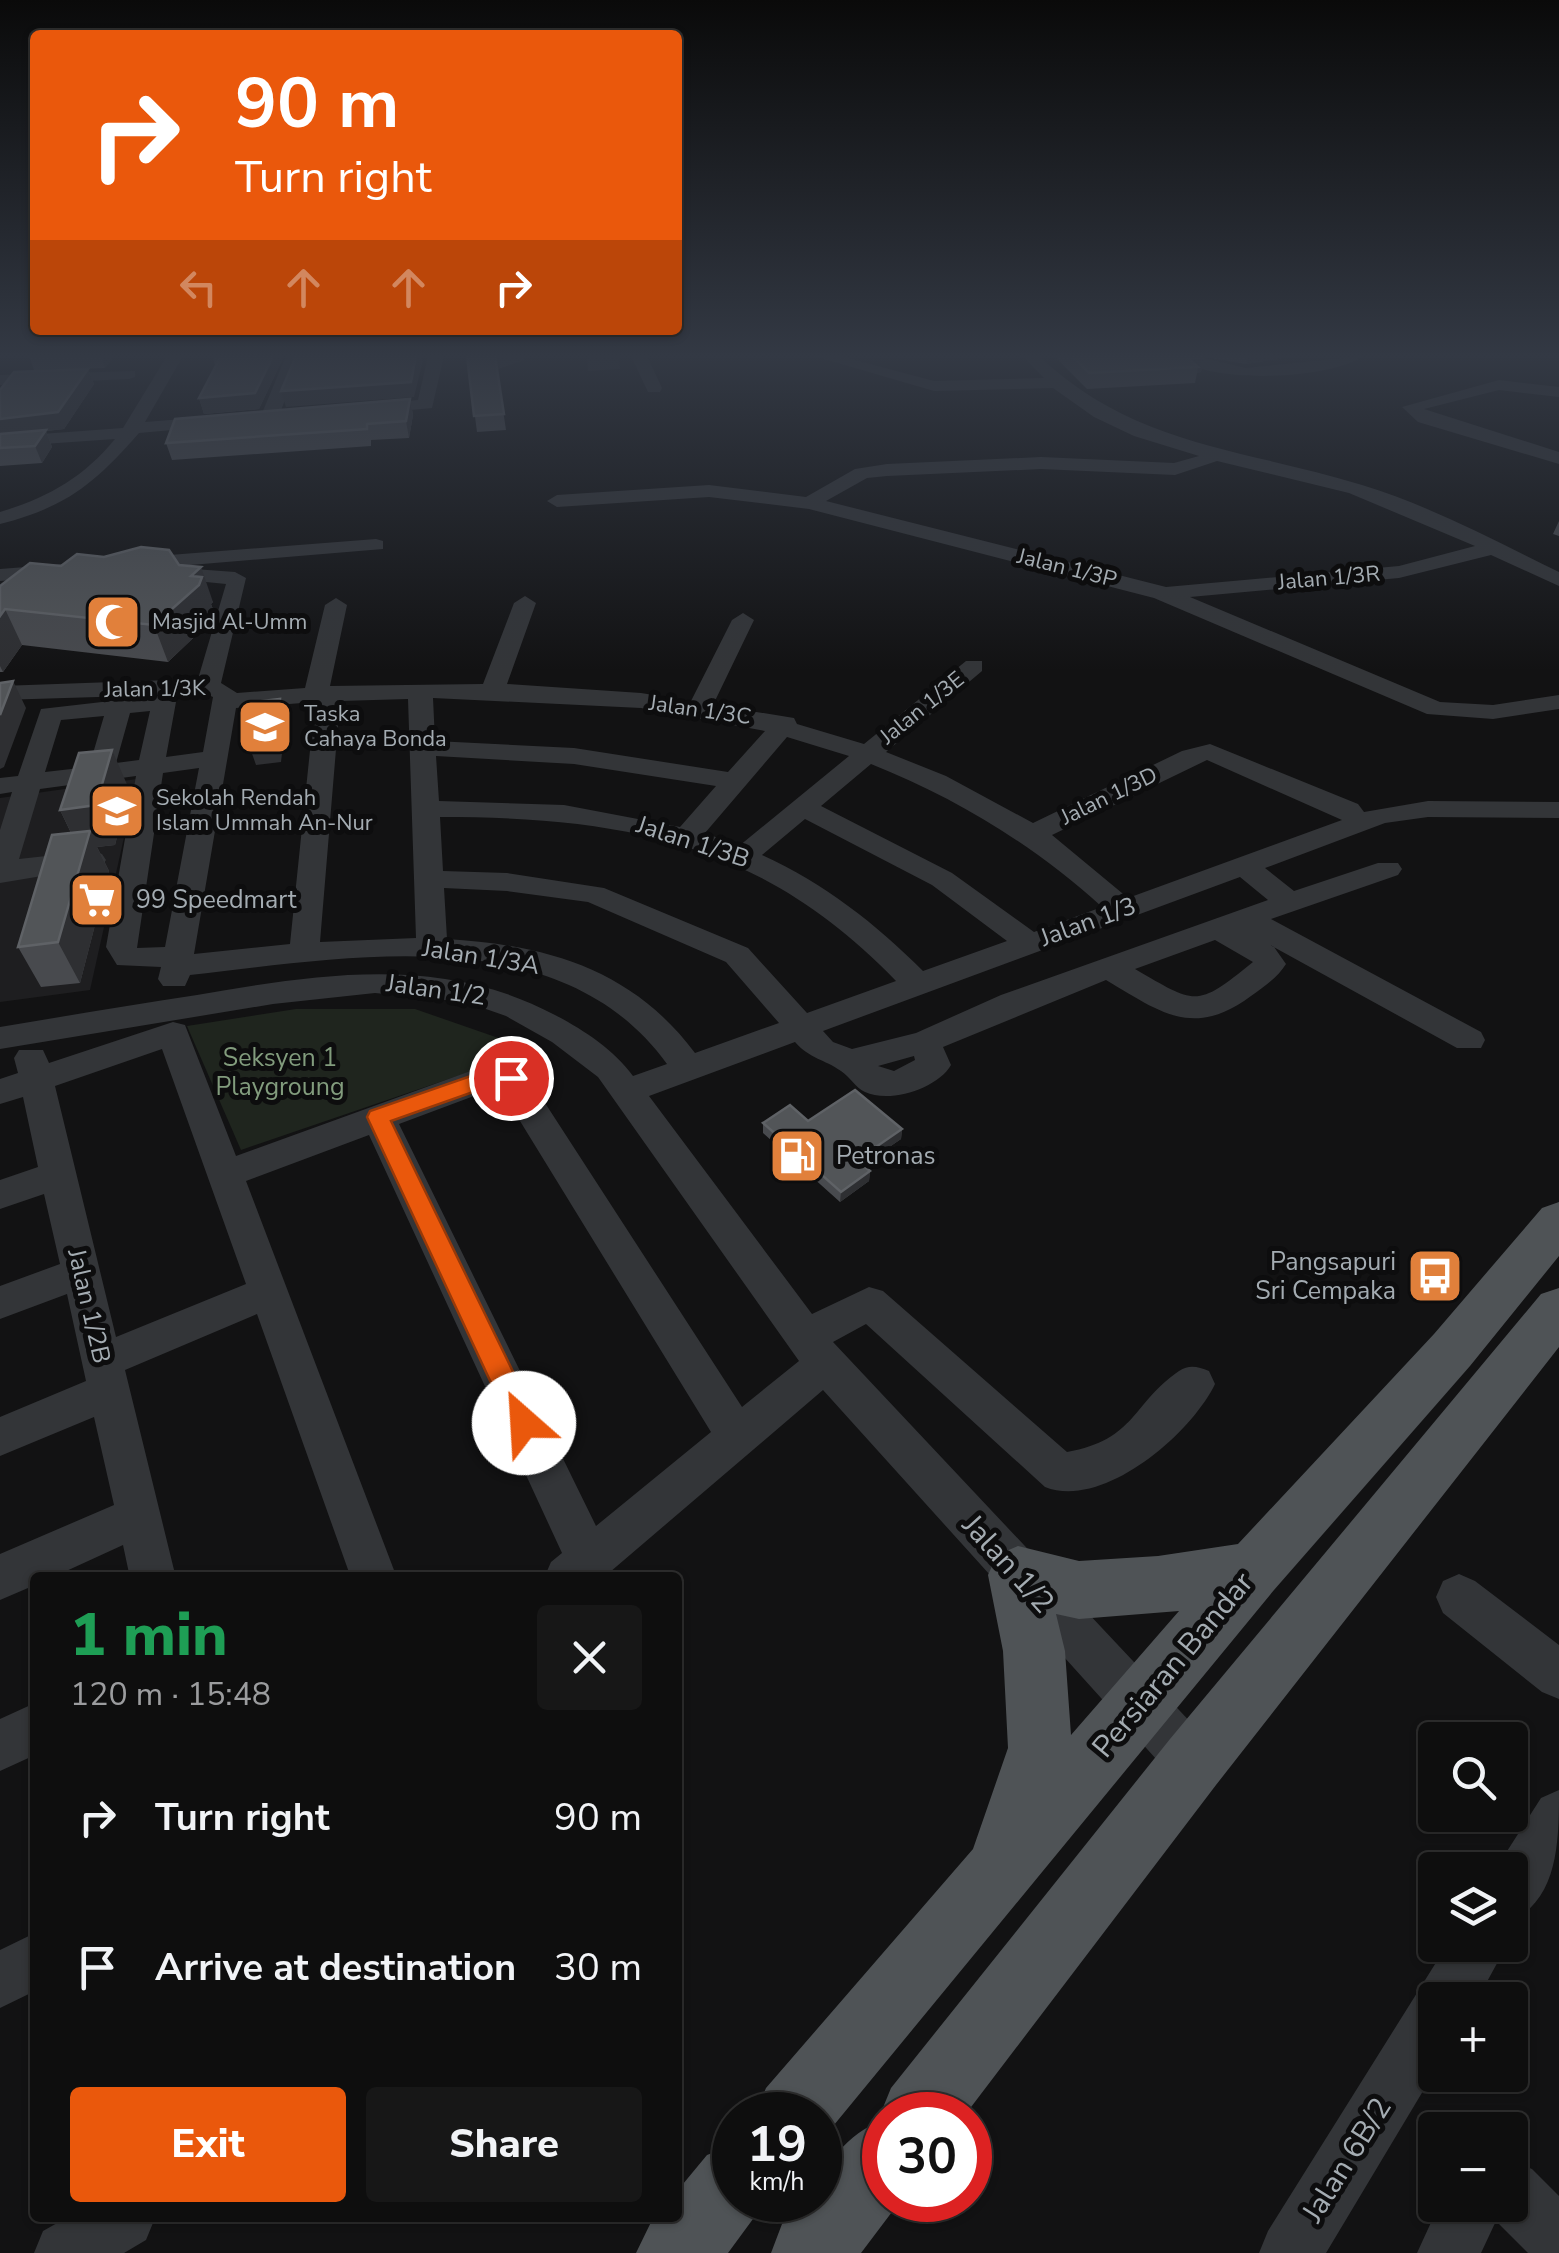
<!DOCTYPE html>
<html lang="en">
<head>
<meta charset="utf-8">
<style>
	body { margin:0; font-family:"Nunito Sans",sans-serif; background:#171717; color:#f1f3f6; height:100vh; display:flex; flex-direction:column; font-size:38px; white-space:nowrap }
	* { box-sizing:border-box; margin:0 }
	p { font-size:32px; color:#9b9c9e }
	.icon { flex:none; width:55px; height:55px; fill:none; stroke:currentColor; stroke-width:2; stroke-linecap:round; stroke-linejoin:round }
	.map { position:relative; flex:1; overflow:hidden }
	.sheet { position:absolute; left:30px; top:1572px; width:652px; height:650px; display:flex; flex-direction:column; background:#0e0e0e; border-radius:10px; box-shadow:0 2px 8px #0004,0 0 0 2px #2e2e2e }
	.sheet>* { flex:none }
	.banner { position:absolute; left:30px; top:30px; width:652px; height:305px; border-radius:10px; box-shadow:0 2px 8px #0004,0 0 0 2px #2e2e2e; background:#ea580c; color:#fff; overflow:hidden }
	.controls { position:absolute; left:1418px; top:1722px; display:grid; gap:20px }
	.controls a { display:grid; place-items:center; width:110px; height:110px; border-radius:10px; background:#0e0e0e; box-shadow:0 2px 8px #0004,0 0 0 2px #2e2e2e; font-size:50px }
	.speed { position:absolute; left:712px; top:2092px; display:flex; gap:20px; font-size:50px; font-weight:700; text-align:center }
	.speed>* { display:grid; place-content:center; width:130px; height:130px; border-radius:50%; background:#0e0e0e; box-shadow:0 2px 8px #0004,0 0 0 2px #2e2e2e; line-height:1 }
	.speed small { font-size:25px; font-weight:400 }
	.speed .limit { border:15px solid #d22; background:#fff; color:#111 }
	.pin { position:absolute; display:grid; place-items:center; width:85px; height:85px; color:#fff; margin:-42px; border:5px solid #fff; border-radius:50%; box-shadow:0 2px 10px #0007 }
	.me { position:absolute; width:110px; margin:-55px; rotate:334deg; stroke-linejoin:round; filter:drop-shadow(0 0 8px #0008) }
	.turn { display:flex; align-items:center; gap:35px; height:210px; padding:0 40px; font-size:45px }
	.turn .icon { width:130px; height:130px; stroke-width:2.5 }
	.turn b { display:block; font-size:70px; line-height:85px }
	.lanes { display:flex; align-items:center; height:95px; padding:0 40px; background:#0003; justify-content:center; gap:50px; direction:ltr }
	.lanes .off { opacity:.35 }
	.round { display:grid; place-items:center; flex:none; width:105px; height:105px; border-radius:10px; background:#171717 }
	.head { display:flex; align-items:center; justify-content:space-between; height:170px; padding:0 40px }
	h1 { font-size:60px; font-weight:800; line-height:75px; color:#1e9e55 }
	.primary-button { display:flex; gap:20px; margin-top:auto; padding:20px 40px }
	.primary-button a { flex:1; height:115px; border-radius:10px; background:#ea580c; color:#fff; font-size:40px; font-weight:800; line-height:115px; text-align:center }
	.primary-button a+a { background:#171717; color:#f1f3f6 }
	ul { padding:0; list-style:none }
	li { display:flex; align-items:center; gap:30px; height:150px; padding:0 40px }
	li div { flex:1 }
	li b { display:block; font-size:38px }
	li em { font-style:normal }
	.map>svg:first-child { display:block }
	.built { fill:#1e1e20 }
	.green { fill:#1f251e }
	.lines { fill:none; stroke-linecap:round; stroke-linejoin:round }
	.minor { fill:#333538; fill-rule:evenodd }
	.major { fill:#4f5356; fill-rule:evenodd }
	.wall { fill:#484a4e }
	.shaded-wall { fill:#2e2f32 }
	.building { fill:#525558; stroke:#5f6266; stroke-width:2.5 }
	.route { fill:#ea580c; stroke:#983908; stroke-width:2.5 }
	.labels { text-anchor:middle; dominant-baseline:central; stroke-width:10; stroke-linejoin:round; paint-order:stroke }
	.far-street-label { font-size:22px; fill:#a4acb2; stroke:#0d0d0e }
	.far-poi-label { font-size:22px; fill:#a4acb2; stroke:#0d0d0e; text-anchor:start }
	.street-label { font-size:25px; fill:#a4acb2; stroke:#0d0d0e }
	.poi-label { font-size:25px; fill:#a4acb2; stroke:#0d0d0e; text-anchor:start }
	.park-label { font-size:25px; fill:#829c7d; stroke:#0d0d0e }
	.near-street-label { font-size:30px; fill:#a4acb2; stroke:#0d0d0e }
</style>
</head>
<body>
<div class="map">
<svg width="1559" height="2253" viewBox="0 0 1559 2253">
	<rect width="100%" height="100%" fill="#121213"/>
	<path class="built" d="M137,779L90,990L0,1002V798Z"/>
	<path class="green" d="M296,1009H415L533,1050L241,1150L187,1026Z"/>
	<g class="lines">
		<path class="minor" d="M167,356H183L145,422L221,416L230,421L227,425L139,433C95,483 67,507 0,524V512C47,498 83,478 115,439L0,447V437L123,428Z
			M286,356H302L278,418L263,422L260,418Z
			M428,356H444L432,408L357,415L354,411L363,406L418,400Z
			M631,356H647L662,388L660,392H648Z
			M814,356H840L934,381L1044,378L1022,356H1039C1135,447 1243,448 1362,485C1431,506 1495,541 1559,572V586L1491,555L1399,578L1190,597L1440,702L1493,705L1559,695V709L1493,719L1427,714L1154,598L809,509L709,497L557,507L547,501L557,495L709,485L806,497L855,469L887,464L1041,457L1174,463L1199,456L1134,436L1094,417L1053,388L934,391ZM1217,461L1349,493L1475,546L1399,566L1166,587L826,501L867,478L887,476L1041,469L1175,475Z
			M1174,356H1195L1246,368L1363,356C1329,380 1208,385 1174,356Z
			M135,371V377L129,379L0,385V375Z
			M1499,380L1559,387V397L1499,390L1424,409L1559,452V464L1418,422L1402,407Z
			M376,539L383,541V549L131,570L120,564L131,558Z
			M64,564L72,565V575L0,581V569Z
			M194,569L235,572L246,578L221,683L237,693L305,688L325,605L336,598L347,605L330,686L483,684L514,603L525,596L536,603L507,684L641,693L691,701L732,620L743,613L754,620L713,705L794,718L797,724L864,744L966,661H982V671L886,752L946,776L1033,823L1182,751L1210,744L1358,804L1364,812L1428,801L1559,802V818L1428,817L1385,823L1265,868L1294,891L1378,863H1398L1402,869L1398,875L1271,919L1481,1032L1485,1040L1481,1048H1457L1243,930L1274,947L1286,964C1278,977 1264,987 1251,996C1193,1039 1160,1012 1106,980L943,1047L951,1065C938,1088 890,1104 865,1092C856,1088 850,1077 841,1071C824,1059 810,1059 795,1042L649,1096L812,1314L869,1287L883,1291L1067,1452C1136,1440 1133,1402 1179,1371C1190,1364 1198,1367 1209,1371L1215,1384C1191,1434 1103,1510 1045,1487L866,1324L833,1342L1211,1744L1218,1762L1211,1780L1193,1787L1175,1780L823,1390L603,1578H544L551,1562L562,1553L369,1135L246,1181L397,1578H351L257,1314L125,1370L176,1578H130L123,1545L51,1578H35V1585L0,1600V1554L114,1505L94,1417L0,1456V1417L86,1381L67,1294L0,1319V1286L60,1264L44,1194L0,1209V1180L38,1167L23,1097L0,1104V1079L18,1073L14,1058L19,1050H43L49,1063L173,1022L185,1025L236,1156L476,1069L488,1066L523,1069L742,1407L799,1361L598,1077L552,1042L506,1016L466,1002L375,993L273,1004L0,1049V1027C66,1016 131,1005 197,995C319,974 441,954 555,1015C584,1030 614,1050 633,1076L667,1064C560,916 347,958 190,975L185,986H163L158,979L161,967L117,965L106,947L136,776L40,789L19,859L92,851L102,854L106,860L102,866L0,883V830L12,792L0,794V778L18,776L41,709L163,695L0,700V686L198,679L226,584L186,580L183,575ZM204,693L213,697L203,752L166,757L176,702L164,695ZM433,698L641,708L765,731L728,772L574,748L435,741ZM408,699L416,938L320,942L340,701ZM315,702L290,944L194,954L236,708ZM150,711L139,760L116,763L130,713ZM104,716L89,767L45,772L61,720ZM787,737L849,756L739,846L705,833ZM436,756L574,764L716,786L680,827L564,805L439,801ZM1207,760L1342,820L1128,898L1052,835ZM871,764C958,799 1032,844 1102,907L1034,932L952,873L821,806ZM199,768L165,947L137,948L163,773ZM440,817C625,817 763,843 896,981L807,1013L748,948L604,888L507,873L443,871ZM805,819L932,885L1007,941L923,971C875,923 825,884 762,855ZM1240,877L1268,900L1001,995L916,1033L852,1049L833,1042L823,1031ZM444,888L507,891L588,902L726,962L779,1023L695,1053C633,970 548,945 447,939ZM1215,940L1253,962C1196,1008 1197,1005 1135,969ZM162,1049L246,1284L116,1337L55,1086ZM914,1056L915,1060L894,1071L878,1066ZM490,1090H501L711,1432L596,1526L399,1124Z
			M1459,1574L1475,1581L1559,1645V1699L1542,1692L1443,1613L1436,1597L1443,1581Z
			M35,1703V1755L0,1771V1719Z
			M1559,1790C1559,1840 1559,1899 1510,1922V1870H1495L1541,1798Z
			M35,1933V1991L0,2008V1950Z
			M1447,1945H1507L1477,2000H1435V2071L1326,2253H1259L1268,2231Z
			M1510,2160L1532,2169L1559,2196V2253H1528L1496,2221L1481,2253H1417L1439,2205H1510Z
			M66,2218H155L146,2240L124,2253H34L43,2231Z"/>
		<path class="major" d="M1559,1202V1256L1470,1366L1274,1590L820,2142V2115H755L766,2088L973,1849L1008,1748L1003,1651L988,1575L997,1555L1018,1546L1079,1561L1158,1556L1238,1544L1434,1334L1542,1208ZM1179,1611L1071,1735L1065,1651L1056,1614L1079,1619Z
			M1559,1288V1347L1216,1785L965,2115H885V2200H901L861,2253H771L782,2224L802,2200H820C820,2164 849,2134 882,2120L880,2115L891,2088L1170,1739L1541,1294Z
			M735,2144V2200H767L728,2253H636L653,2218H678V2190L707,2155Z"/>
	</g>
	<path class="wall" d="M29,356H114L105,368L34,370Z
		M212,356H284L259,409L204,414L199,398L216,365H215Z
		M467,356L524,360L497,369L506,430L477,432Z
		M1054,356H1296L1246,364L1204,357L1201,372L1197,373L1195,383L1087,389Z
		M88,369L94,384L64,429L46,431L52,447L42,463L0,466V390Z
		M410,399L413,415L409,438L371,440V446L172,460L166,443Z
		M1559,521V536L1553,534Z
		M179,565L213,602L211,604L214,612L211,621L168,662L22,645L3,672H0V586L61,566Z
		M129,789L115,845L97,847L109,871L80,983L41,987L18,947L71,833L60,810Z
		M808,1121L902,1129L901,1139L863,1165L870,1171L869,1181L840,1202L763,1133V1123Z"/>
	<path class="shaded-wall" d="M101,356H114L105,368Z
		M273,356H284L259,409L204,414L199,398Z
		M416,356H424L414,397L286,407L281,391Z
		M495,356H523L524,360L497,369Z
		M587,356H619L620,369L588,371Z
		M1248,356H1296L1246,364Z
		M1204,357L1201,372L1197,373L1198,367L1189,359Z
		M88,369L94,384L64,429L46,431L52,447L42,463L35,446L0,437V419Z
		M410,399L413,415L409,438L406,421Z
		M201,567L213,602L211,604L214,612L211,621L168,662L154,625L191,576Z
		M5,609L22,645L3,672L0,666V616Z
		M13,681L26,708L4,767L0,769V715Z
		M280,699L286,719L281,762L256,765L249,745Z
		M112,750L129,789L115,845L97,847L109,871L80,983L58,942L79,849L60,810Z
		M902,1129L901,1139L856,1170L857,1160Z
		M870,1171L869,1181L840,1202L841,1192Z"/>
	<path class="building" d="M221,356H273L255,393L199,398Z
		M296,356H416L411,382L281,391Z
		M467,356H495L504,414L474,416Z
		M1072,356H1203L1204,357L1189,359L1198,367L1089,373Z
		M88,369L58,412L0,419V390L14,372Z
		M410,399L406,421L367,424V429L166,443L175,419Z
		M46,430L35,446L0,448V434Z
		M141,547L169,550L179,565L201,567L191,576L202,577L199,585L154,625L5,609L0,616V586L30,563L61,566L77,554L104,557Z
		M13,681L0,715V683Z
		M280,699L275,742L249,745L255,702Z
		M112,750L96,805L60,810L79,753Z
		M90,831L58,942L18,947L52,835Z
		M855,1090L902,1129L857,1160L870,1171L841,1192L763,1123L790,1105L808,1121Z"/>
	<linearGradient id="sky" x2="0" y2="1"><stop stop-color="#0a0a0a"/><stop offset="0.53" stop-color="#333944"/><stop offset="1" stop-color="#333944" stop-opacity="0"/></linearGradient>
	<rect width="1559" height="671" fill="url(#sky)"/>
	<path class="route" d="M488,1070L511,1071L522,1078L519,1084L490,1086L391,1121L538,1423L533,1432L524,1436L514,1432L367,1117L370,1111Z"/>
	<defs>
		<g id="mosque-square" transform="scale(2.875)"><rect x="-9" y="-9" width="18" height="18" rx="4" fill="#e1803b" stroke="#0d0d0e"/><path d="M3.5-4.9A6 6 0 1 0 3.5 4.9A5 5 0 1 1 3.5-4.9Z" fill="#fff"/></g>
		<g id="school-square" transform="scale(2.875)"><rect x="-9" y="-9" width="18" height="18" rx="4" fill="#e1803b" stroke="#0d0d0e"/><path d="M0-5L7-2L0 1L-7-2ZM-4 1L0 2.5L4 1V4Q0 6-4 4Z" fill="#fff"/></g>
		<g id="supermarket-square" transform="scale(2.875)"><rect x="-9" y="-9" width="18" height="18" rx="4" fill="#e1803b" stroke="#0d0d0e"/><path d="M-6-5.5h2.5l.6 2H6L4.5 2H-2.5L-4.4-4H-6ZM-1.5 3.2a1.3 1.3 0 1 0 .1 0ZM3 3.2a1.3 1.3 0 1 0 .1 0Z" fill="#fff"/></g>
		<g id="fuel-square" transform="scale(2.875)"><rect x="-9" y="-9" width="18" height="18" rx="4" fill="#e1803b" stroke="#0d0d0e"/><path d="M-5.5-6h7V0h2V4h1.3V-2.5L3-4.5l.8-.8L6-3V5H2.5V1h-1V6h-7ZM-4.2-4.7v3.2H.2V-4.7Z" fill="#fff"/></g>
		<g id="bus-square" transform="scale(2.875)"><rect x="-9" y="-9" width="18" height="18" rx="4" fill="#e1803b" stroke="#0d0d0e"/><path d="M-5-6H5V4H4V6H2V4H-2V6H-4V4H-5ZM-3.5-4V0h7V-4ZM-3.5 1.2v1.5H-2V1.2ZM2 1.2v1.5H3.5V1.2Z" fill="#fff"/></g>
	</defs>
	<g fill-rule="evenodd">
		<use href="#mosque-square" x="113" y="622"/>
		<use href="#school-square" x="265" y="727"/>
		<use href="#school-square" x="117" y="811"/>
		<use href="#supermarket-square" x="97" y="900"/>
		<use href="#fuel-square" x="797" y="1156"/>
		<use href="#bus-square" x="1435" y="1276"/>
	</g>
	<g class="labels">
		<g class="far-street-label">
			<text transform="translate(1067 568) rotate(14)">Jalan 1/3P</text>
			<text transform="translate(1329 578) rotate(-5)">Jalan 1/3R</text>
			<text transform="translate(155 689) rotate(-1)">Jalan 1/3K</text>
			<text transform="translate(922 708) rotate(-39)">Jalan 1/3E</text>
			<text transform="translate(700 710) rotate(8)">Jalan 1/3C</text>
			<text transform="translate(1109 796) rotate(-26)">Jalan 1/3D</text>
		</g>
		<g class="far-poi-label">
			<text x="152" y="622">Masjid Al-Umm</text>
			<text x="304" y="714">Taska<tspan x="304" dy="25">Cahaya Bonda</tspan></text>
			<text x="156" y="798">Sekolah Rendah<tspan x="156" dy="25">Islam Ummah An-Nur</tspan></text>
		</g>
		<g class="street-label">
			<text transform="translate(693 842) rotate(18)">Jalan 1/3B</text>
			<text transform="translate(1088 922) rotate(-20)">Jalan 1/3</text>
			<text transform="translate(481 957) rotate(9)">Jalan 1/3A</text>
			<text transform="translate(436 990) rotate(8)">Jalan 1/2</text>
			<text transform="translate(89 1306) rotate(77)">Jalan 1/2B</text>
		</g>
		<g class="poi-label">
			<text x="136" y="900">99 Speedmart</text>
			<text x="836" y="1156">Petronas</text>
			<text x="1396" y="1262" text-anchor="end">Pangsapuri<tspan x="1396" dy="29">Sri Cempaka</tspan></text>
		</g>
		<g class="park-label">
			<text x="280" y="1058">Seksyen 1<tspan x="280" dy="29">Playgroung</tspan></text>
		</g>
		<g class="near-street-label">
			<text transform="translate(1008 1564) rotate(48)">Jalan 1/2</text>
			<text transform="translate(1173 1665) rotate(-50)">Persiaran Bandar</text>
			<text transform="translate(1347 2160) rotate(-58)">Jalan 6B/2</text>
		</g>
	</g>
</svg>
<div class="controls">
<a><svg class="icon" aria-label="search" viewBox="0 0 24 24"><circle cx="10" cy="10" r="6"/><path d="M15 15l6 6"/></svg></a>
<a><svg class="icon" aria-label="layers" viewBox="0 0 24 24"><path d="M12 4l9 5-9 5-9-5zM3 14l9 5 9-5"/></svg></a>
<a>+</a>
<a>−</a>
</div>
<div class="speed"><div>19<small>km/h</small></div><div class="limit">30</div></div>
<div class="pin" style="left:511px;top:1078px;background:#d93025"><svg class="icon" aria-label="arrive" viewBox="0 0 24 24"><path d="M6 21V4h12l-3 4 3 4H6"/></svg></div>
<svg class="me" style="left:524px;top:1423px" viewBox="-20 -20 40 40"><circle r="19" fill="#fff"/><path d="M0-13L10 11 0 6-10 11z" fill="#ea580c"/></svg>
<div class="banner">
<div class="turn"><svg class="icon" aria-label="right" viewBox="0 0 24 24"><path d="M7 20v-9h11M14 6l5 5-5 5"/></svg><div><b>90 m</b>Turn right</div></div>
<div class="lanes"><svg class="icon off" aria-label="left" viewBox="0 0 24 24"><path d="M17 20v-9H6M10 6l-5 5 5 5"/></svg><svg class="icon off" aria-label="ahead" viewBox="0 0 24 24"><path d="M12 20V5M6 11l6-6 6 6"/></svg><svg class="icon off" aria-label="ahead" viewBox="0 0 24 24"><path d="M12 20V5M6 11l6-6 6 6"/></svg><svg class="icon" aria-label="right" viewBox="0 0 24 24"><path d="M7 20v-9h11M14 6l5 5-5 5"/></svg></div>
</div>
<section class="sheet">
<div class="head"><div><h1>1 min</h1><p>120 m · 15:48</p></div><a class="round"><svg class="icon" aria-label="close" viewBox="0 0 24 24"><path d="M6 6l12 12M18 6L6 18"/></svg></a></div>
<ul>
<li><svg class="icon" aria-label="right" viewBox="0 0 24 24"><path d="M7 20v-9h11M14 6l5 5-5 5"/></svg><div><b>Turn right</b></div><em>90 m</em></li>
<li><svg class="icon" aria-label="arrive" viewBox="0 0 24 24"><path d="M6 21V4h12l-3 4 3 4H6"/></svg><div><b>Arrive at destination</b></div><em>30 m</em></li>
</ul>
<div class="primary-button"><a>Exit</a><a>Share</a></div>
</section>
</div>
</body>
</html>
